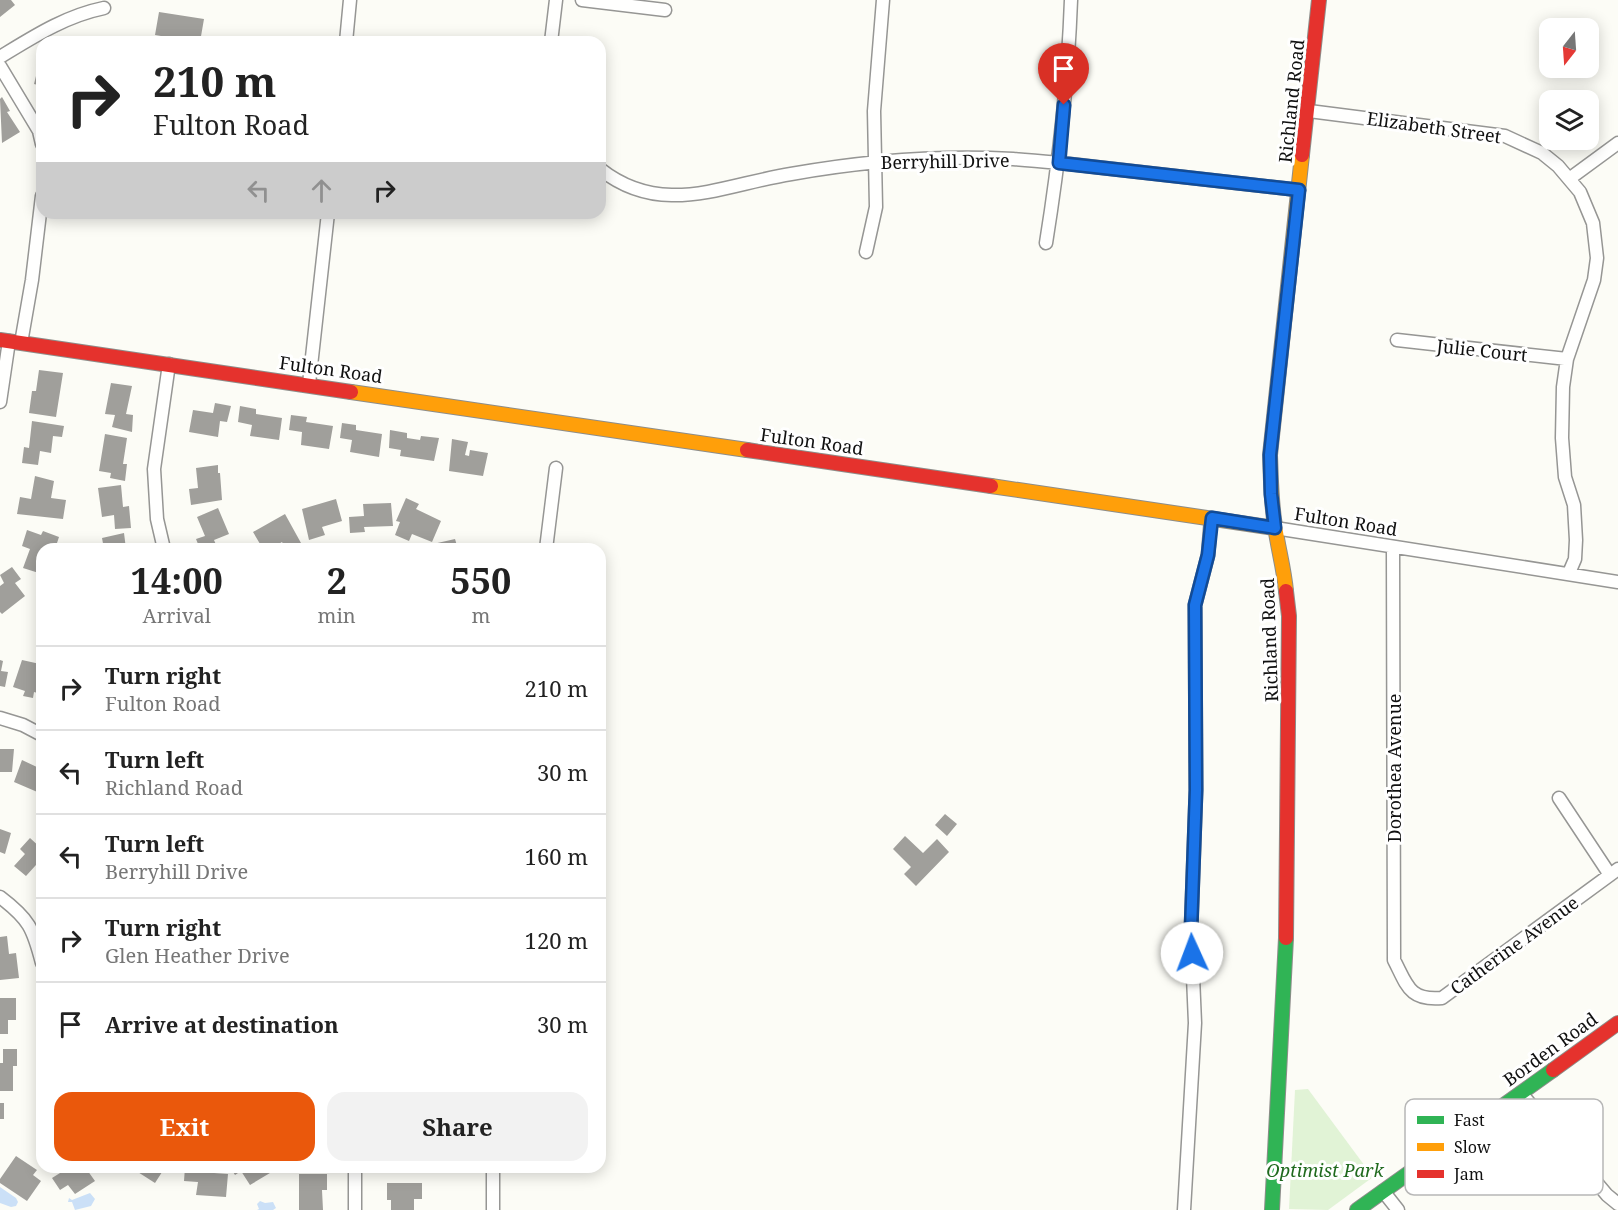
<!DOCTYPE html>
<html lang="en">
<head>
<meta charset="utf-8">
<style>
	body { margin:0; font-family:"Noto Serif",serif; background:#f2f2f2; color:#222; height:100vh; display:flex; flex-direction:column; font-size:22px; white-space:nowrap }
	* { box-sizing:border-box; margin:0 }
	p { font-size:20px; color:#767676 }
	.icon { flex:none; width:33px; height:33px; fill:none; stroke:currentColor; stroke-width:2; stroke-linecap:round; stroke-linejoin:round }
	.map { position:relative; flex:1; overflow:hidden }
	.details { position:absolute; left:36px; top:543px; width:570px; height:630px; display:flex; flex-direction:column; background:#fff; border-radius:18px; box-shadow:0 3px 15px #0003 }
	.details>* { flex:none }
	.guide { position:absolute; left:36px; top:36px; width:570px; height:183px; border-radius:18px; box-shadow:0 3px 15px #0003; background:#fff; color:#222; overflow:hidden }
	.needle { width:39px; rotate:197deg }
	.buttons { position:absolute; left:1539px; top:18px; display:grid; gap:12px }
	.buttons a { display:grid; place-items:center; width:60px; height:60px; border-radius:12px; background:#fff; box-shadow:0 3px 15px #0003; font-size:30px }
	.pin { position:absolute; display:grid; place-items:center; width:51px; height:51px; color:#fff; margin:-62px -26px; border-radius:50% 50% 50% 0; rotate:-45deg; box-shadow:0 0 6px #0007 }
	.pin .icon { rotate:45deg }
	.me { position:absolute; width:66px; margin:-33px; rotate:358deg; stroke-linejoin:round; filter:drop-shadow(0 0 4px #0008) }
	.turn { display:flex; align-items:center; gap:21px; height:126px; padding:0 18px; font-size:27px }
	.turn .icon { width:78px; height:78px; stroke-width:2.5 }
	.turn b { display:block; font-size:42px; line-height:51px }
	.lanes { display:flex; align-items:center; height:57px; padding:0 18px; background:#0003; justify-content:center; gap:30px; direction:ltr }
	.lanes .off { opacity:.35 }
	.eta { display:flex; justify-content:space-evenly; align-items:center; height:102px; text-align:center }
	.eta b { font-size:36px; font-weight:700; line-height:42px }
	.action { display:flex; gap:12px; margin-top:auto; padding:12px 18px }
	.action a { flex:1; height:69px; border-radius:18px; background:#ea580c; color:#fff; font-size:24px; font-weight:700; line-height:69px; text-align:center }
	.action a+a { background:#f2f2f2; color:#222 }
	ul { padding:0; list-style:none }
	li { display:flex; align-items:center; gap:18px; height:84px; padding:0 18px; border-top:2px solid #e0e0e0 }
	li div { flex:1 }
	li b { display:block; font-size:22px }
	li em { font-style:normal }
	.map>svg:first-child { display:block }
	.green { fill:#e1f3d6 }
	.water { fill:#cbe0f7 }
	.building { fill:#a09f9b }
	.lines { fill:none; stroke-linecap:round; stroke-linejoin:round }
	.street-casing { stroke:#969694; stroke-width:15 }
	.fast-casing { stroke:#8d8d8a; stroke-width:16 }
	.slow-casing { stroke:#8d8d8a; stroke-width:16 }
	.jam-casing { stroke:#8d8d8a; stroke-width:16 }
	.street { stroke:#fffffe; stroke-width:12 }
	.fast { stroke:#30b455; stroke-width:14 }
	.slow { stroke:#ff9f0a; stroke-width:14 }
	.jam { stroke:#e5322d; stroke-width:14 }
	.route-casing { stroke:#114b97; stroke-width:15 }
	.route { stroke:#1a73e8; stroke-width:10 }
	.labels { text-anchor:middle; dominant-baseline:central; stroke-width:6; stroke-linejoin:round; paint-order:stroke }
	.street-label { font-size:18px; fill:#101010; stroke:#fff }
	.park-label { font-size:18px; font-style:italic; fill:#206a1e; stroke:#fff }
	.key { fill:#fff; stroke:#b7b7b7; stroke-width:1.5 }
	.key-label { font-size:16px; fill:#101010 }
</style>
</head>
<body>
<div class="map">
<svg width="1618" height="1210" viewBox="0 0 1618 1210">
	<rect width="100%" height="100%" fill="#fcfcf6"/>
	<path class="green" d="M1308,1089L1373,1177L1328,1210L1289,1209L1295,1090Z"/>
	<path class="water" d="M0,1187L16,1198L18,1202L16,1206L11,1207L0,1203Z
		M90,1193L95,1199L91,1206L75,1210L72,1202H68L69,1198L72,1200Z
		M260,1201L265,1203L273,1202L276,1208L273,1210H257L259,1209L257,1204Z"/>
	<path class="building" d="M0,0H11L15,5L0,17Z
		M159,12L204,19L200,42H167V37L155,35Z
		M39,64L42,65V86L34,84Z
		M2,97L10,111L7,112L20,132L2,143L0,99Z
		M39,370L63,373L56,417L29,413L32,391H36Z
		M111,383L132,386L126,414L133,415L132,432L112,427L115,415L105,414Z
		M215,403L231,406L227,422L220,421L218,437L189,432L193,410L213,413Z
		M240,406L256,409V414L282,418L279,440L250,436L252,425L238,422Z
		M291,415L307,417L306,422L333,426L329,449L301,445L302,432L289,430Z
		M32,421L64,426L62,437L53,436L51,453L40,451L38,465L22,463L24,447L29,448Z
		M342,423L356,425V430L382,434L379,457L350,452L352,440L340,438Z
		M390,430L407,433V438L420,440L421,436L439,438L434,461L400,456L401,450L389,448Z
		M105,434L127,438L123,464H127L125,481L110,478L111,473L99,471Z
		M452,439L468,442L465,455L469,456L470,450L488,453L483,476L449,471Z
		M218,465V473H220L222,500L191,505L189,489L198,488L196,468Z
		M35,476L54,481L51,498L66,500L63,519L17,514L20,497L31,499Z
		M121,485L123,507L129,506L131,528L115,529L114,515L102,517L98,488Z
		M406,498L419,504L416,509L441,521L432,542L412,534L409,541L395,535L400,522L396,521Z
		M336,499L342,521L322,527L325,535L309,540L302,509Z
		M391,503L393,526L364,527L365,532L350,533L349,517L364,516L363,504Z
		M218,508L229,534L214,540L217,547L200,549L196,539L205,536L197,517Z
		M285,514L301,543L290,549H286L282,542L270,549H263L253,532Z
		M27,530L41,535L43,531L59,537L55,549H42V574L23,568L30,549L22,546Z
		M124,533L126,549H104L102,538Z
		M455,539L458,549H434L433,544Z
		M12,567L21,579L15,583L25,596L2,614L0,612V586L4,583L0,575Z
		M0,660L3,661L1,671L8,672L5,687L0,686Z
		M22,660L40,664L38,671L42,673V701L40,700L41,694L34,692L33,698L23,696L25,691L13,687Z
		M0,749H14L12,772H0Z
		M22,760L39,768L37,772L42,774V794L14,782Z
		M945,814L957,824L947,836L935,825Z
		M0,829L11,833L5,854L0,852Z
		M905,836L923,853L937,839L949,852L916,886L904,874L911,867L893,849Z
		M30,838L42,849V879L36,873L40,869L36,865L26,876L14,866L25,854L20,849Z
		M7,936L9,954L16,953L19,978L0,980V937Z
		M0,998H16V1020H8V1034H0Z
		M3,1049H17V1066H13V1091H0V1063H3Z
		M0,1103H4V1119H0Z
		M16,1156L37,1170L33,1175L41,1181L27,1201L0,1183V1179Z
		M59,1167H85L95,1181L75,1194L68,1185L60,1190L52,1178L60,1173L57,1168Z
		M130,1167H174L170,1173L164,1169L155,1183Z
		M185,1167H200V1172L228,1174L226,1197L196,1195L198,1182L184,1181Z
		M230,1167H273L275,1170L250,1185L241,1171L235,1175Z
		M394,1167H418V1170L394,1169Z
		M299,1174H327V1190H322L323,1210H299Z
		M387,1183H422V1199H414V1210H391V1200H387Z"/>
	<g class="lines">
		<g class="street-casing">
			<path id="street" d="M582,0L665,10
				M346,42L350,0
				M551,42L556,0
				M0,57C33,37 65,16 104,8
				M0,66L39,131L42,144
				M1309,111L1505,136L1542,153L1558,166L1580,192L1593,223L1597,258L1594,280L1567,359L1563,387L1562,438L1565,477L1574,505L1576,540L1575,559L1569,573
				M600,169C662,218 722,185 791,174C864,161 940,155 1013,159C1047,161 1080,165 1113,169C1175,176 1237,183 1299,190
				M1569,179L1618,143
				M1046,243C1059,162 1068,82 1071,0
				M866,252L876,207L874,111L883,0
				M1397,340L1567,359
				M21,343L32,280L42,196
				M309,384L328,213
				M0,402L9,341
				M1275,528L1618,582
				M1393,547L1394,960C1407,985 1409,1001 1442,998L1618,869
				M164,549L157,519L154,469L169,364
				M546,549L556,468
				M0,718L23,725L42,735
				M1559,798L1610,875
				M0,897C29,919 33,928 42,963
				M1521,1093L1607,1195L1618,1204
				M1383,1191L1398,1210
				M355,1210V1167
				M493,1210V1167
				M1184,1210L1195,1023L1191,930L1196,790L1195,605L1208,555L1211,518"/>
		</g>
		<g class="fast-casing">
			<path id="fast" d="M1272,1210L1286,938
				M1357,1210L1553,1070"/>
		</g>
		<g class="slow-casing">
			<path id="slow" d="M351,392L747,450
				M991,486L1275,528
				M1286,591C1284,569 1278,548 1275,526C1271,502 1271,479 1270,455L1302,155"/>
		</g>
		<g class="jam-casing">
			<path id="jam" d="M1302,155L1319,0
				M0,340L351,392
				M747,450L991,486
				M1286,938L1289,616L1286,591
				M1553,1070L1618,1023"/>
		</g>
		<use href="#street" class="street"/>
		<use href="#fast" class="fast"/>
		<use href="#slow" class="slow"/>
		<use href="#jam" class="jam"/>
	</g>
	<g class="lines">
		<g class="route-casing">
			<path id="route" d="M1064,105L1059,163L1299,190L1270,455L1271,494L1275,528L1212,518L1208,555L1195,605L1196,790L1191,930L1192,953"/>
		</g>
		<use href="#route" class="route"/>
	</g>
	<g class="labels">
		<g class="street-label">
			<text transform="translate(1291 101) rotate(-84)">Richland Road</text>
			<text transform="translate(1434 127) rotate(8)">Elizabeth Street</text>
			<text transform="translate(945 161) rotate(-1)">Berryhill Drive</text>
			<text transform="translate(1482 350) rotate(6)">Julie Court</text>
			<text transform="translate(331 369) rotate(8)">Fulton Road</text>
			<text transform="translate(812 441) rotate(8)">Fulton Road</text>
			<text transform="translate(1346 521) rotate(9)">Fulton Road</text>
			<text transform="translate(1269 640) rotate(-92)">Richland Road</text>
			<text transform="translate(1394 768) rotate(-90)">Dorothea Avenue</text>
			<text transform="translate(1514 945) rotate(-36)">Catherine Avenue</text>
			<text transform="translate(1550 1049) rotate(-36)">Borden Road</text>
		</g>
		<g class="park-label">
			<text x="1325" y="1170">Optimist Park</text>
		</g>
	</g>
	<rect x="1405" y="1099" width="198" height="96" rx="9" class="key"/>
	<rect x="1417" y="1116" width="27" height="8" fill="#30b455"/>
	<rect x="1417" y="1143" width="27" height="8" fill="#ff9f0a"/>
	<rect x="1417" y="1170" width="27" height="8" fill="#e5322d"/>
	<g class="key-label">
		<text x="1454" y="1126">Fast</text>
		<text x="1454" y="1153">Slow</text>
		<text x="1454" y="1180">Jam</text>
	</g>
</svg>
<div class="buttons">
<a><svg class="needle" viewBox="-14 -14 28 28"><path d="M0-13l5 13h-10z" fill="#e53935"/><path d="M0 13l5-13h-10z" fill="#767676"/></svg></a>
<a><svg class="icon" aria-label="layers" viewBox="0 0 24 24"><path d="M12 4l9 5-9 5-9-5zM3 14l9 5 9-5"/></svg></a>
</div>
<div class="pin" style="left:1064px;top:105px;background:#d93025"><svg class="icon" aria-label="arrive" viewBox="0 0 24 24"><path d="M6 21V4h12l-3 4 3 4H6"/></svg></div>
<svg class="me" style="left:1192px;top:953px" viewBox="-20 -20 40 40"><circle r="19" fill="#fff"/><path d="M0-13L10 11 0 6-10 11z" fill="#1a73e8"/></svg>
<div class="guide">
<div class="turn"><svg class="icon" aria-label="right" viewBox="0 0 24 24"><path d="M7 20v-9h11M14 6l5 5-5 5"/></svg><div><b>210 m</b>Fulton Road</div></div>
<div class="lanes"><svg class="icon off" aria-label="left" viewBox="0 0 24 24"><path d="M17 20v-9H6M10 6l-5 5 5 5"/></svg><svg class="icon off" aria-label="ahead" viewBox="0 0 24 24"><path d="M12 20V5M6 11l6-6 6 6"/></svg><svg class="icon" aria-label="right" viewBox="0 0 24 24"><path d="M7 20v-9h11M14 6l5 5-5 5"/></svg></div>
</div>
<section class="details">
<div class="eta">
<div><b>14:00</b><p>Arrival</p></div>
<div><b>2</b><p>min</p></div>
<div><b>550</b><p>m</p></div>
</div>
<ul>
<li><svg class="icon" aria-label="right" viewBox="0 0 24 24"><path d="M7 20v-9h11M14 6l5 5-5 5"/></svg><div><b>Turn right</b><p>Fulton Road</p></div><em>210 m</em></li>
<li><svg class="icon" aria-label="left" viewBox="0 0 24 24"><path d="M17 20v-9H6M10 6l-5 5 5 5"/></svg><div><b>Turn left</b><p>Richland Road</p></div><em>30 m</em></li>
<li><svg class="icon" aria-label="left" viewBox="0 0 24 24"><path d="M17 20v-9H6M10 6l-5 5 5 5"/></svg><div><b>Turn left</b><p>Berryhill Drive</p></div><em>160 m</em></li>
<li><svg class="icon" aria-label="right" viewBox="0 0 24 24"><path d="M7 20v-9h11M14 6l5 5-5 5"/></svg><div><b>Turn right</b><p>Glen Heather Drive</p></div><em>120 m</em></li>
<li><svg class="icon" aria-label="arrive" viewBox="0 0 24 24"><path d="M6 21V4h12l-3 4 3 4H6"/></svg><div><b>Arrive at destination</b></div><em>30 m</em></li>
</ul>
<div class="action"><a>Exit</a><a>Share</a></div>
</section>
</div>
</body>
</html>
